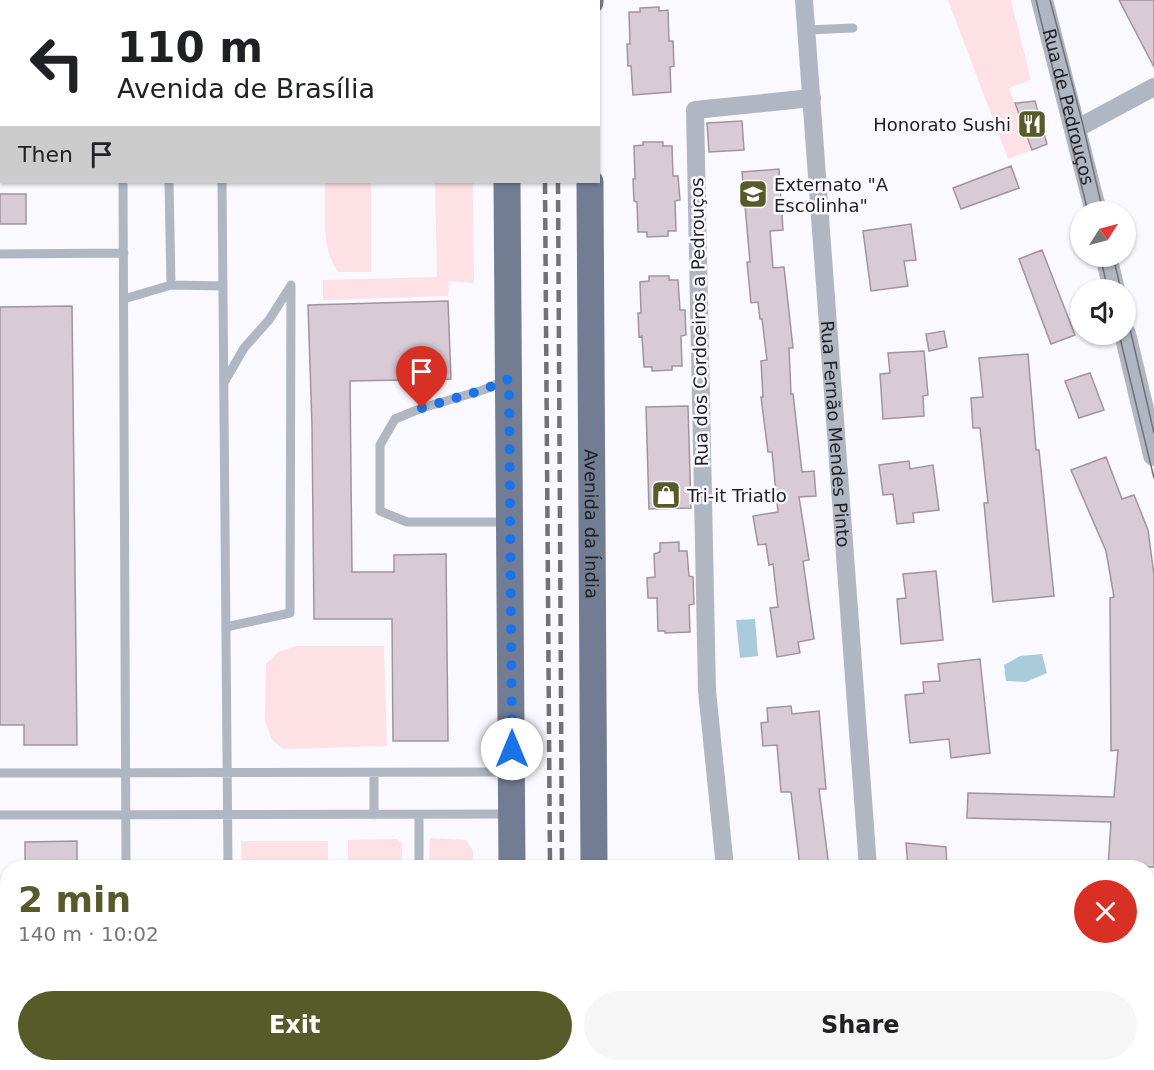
<!DOCTYPE html>
<html lang="en">
<head>
<meta charset="utf-8">
<style>
	body { margin:0; font-family:"DejaVu Sans",sans-serif; background:#f6f6f6; color:#202124; height:100vh; display:flex; flex-direction:column; font-size:22px; white-space:nowrap }
	* { box-sizing:border-box; margin:0 }
	p { font-size:20px; color:#757577 }
	.icon { flex:none; width:33px; height:33px; fill:none; stroke:currentColor; stroke-width:2; stroke-linecap:round; stroke-linejoin:round }
	.map { position:relative; flex:1; overflow:hidden }
	.side { position:absolute; left:0px; top:860px; width:1155px; height:212px; display:flex; flex-direction:column; background:#fff; border-radius:24px 24px 0 0; box-shadow:0 2px 4px #0004 }
	.side>* { flex:none }
	.top-card { position:absolute; left:0px; top:0px; width:600px; height:183px; box-shadow:0 2px 4px #0004; background:#fff; color:#202124; overflow:hidden }
	.needle { width:39px; rotate:54deg }
	.tools { position:absolute; left:1070px; top:201px; display:grid; gap:12px }
	.tools a { display:grid; place-items:center; width:66px; height:66px; border-radius:50%; background:#fff; box-shadow:0 2px 4px #0004; font-size:30px }
	.pin { position:absolute; display:grid; place-items:center; width:51px; height:51px; color:#fff; margin:-62px -26px; border-radius:50% 50% 50% 0; rotate:-45deg; box-shadow:0 0 6px #0007 }
	.pin .icon { rotate:45deg }
	.me { position:absolute; width:66px; margin:-33px; rotate:0deg; stroke-linejoin:round; filter:drop-shadow(0 0 4px #0008) }
	.turn { display:flex; align-items:center; gap:21px; height:126px; padding:0 18px; font-size:27px }
	.turn .icon { width:78px; height:78px; stroke-width:2.5 }
	.turn b { display:block; font-size:42px; line-height:51px }
	.then { display:flex; align-items:center; height:57px; padding:0 18px; background:#0003; gap:12px; font-size:22px }
	.round { display:grid; place-items:center; flex:none; width:63px; height:63px; border-radius:32px; background:#f6f6f6 }
	.overview { display:flex; align-items:center; justify-content:space-between; height:102px; padding:0 18px }
	h1 { font-size:36px; font-weight:700; line-height:45px; color:#575b29 }
	.cta { display:flex; gap:12px; margin-top:auto; padding:12px 18px }
	.cta a { flex:1; height:69px; border-radius:36px; background:#575b29; color:#fff; font-size:24px; font-weight:700; line-height:69px; text-align:center }
	.cta a+a { background:#f6f6f6; color:#202124 }
	.map>svg:first-child { display:block }
	.green { fill:#fee1e5 }
	.water { fill:#aacbdc }
	.building { fill:#d9cbd6; stroke:#a2949e; stroke-width:1.5 }
	.lines { fill:none; stroke-linecap:round; stroke-linejoin:round }
	.service { stroke:#b0b6c2; stroke-width:9 }
	.minor { stroke:#b0b6c2; stroke-width:18 }
	.tertiary { stroke:#b0b6c2; stroke-width:22 }
	.primary { stroke:#727d93; stroke-width:27 }
	.tram { stroke:#727177; stroke-width:1.5 }
	.rail { stroke:#727177; stroke-width:4.5; stroke-dasharray:12 6; stroke-linecap:butt }
	.route { stroke:#1a73e8; stroke-width:10; stroke-dasharray:0 18 }
	.labels { text-anchor:middle; dominant-baseline:central; stroke-width:5; stroke-linejoin:round; paint-order:stroke }
	.street-label { font-size:18px; fill:#201f24; stroke:#faf9ff }
	.poi-label { font-size:18px; fill:#201f24; stroke:#faf9ff; text-anchor:start }
</style>
</head>
<body>
<div class="map">
<svg width="1154" height="1070" viewBox="0 0 1154 1070">
	<rect width="100%" height="100%" fill="#faf9ff"/>
	<path class="green" d="M245,0H474L245,2Z
		M948,0H1011L1031,80L1009,88L1032,150L1008,159Z
		M325,182H371V272H338C320,248 326,211 325,182Z
		M435,182H473L474,283L449,281L448,296L323,300V280L437,277Z
		M296,646H384L387,746L284,749L272,740L265,720L266,664L278,652Z
		M430,838L466,840L473,851V867H429Z
		M397,839L402,843V867H353L348,859V840Z
		M241,841H328V867H242Z
		M359,1064H419L420,1070H359Z"/>
	<path class="water" d="M755,619L758,656L740,658L736,620Z
		M1042,654L1047,673L1026,682L1006,681L1004,665L1020,656Z"/>
	<path class="building" d="M1119,0H1154V67Z
		M659,7V11L668,10L669,41H673L674,66L670,67L671,92L633,95L631,66H628L627,44H630L629,12H640V8Z
		M1035,101L1047,144L1032,150L1015,103Z
		M742,121L744,150L709,152L707,123Z
		M643,142H663V146H672L673,176H678L680,200L675,201L676,231H668V236L647,237V232H638L637,202L634,201L633,179H635L634,146L643,145Z
		M1011,166L1019,188L961,209L953,188Z
		M779,169L783,230L770,231L773,268L784,267L793,348H789L791,394H793L802,472L814,471L816,496L799,497L809,560L803,561L814,639L798,642L800,653L777,657L770,608L778,607L773,564L769,565L766,544L758,545L753,516L778,512L772,452H768L761,397H763L761,361L767,360L762,319H760L758,302L751,303L747,262H750L742,172Z
		M0,194H26V224H0Z
		M911,224L916,260L904,261L908,286L871,291L863,231Z
		M1042,250L1075,335L1051,344L1019,259Z
		M649,276H669V280H678L680,310H685L686,335L681,336L682,366H672V370L652,371V367H644L642,336L639,337L638,313H641L640,282L649,281Z
		M448,301L451,379L350,381L352,572H394V555L446,554L448,741H393L392,619H314L312,426L308,305Z
		M72,306L77,745H24V725H0V307Z
		M944,331L947,347L929,351L926,334Z
		M924,351L928,395L923,396L924,416L883,419L880,374L890,373L888,353Z
		M1028,354L1036,450H1039L1054,596L993,602L984,503H988L980,428H973L971,398L983,397L979,358Z
		M1090,373L1104,410L1079,418L1065,381Z
		M688,406L691,508L649,509L646,407Z
		M1106,457L1122,499L1134,495L1148,530L1154,575V867H1108L1111,822L967,818L968,793L1114,797L1118,750L1111,751L1110,598L1114,597L1106,551L1071,470Z
		M909,461L910,469L933,465L939,510L913,513L914,522L897,524L893,494L883,495L879,465Z
		M679,542V551H687L689,576L693,577L694,604L689,605L690,632L665,633V631H658L657,598H648L647,578L655,577L654,554L660,552V543Z
		M936,571L943,640L901,644L897,599L906,598L903,574Z
		M980,659L990,753L951,758L949,739L910,743L905,695L924,693L923,682L940,681L938,664Z
		M791,706L792,714L819,711L826,789H819L829,867H800L791,792H781L777,745L763,746L761,723L768,722L767,708Z
		M77,841V867H25V842Z
		M906,843L946,847L947,867H908Z"/>
	<g class="lines">
		<path class="service" d="M121,0V2
			M167,0V2
			M220,0V2
			M807,30L853,28
			M123,182L126,867
			M169,182L171,285
			M222,182L228,867
			M0,254L124,253
			M124,299L171,285L223,286
			M506,380L483,390L422,408L395,419L380,445V511L407,522H508
			M225,381L244,348L269,320L290,287
			M226,627L290,613L291,285
			M0,773L509,772
			M374,773V815
			M0,815L510,814
			M419,815V867
			M126,1064L127,1070
			M446,1064V1070
			M228,1070V1064"/>
		<g class="minor">
			<path id="s1" d="M804,0L868,867"/>
			<path d="M1076,129L1154,87"/>
			<path d="M725,867L707,691L695,110L812,98"/>
			<path d="M746,1064L747,1070"/>
			<path d="M883,1064V1070"/>
		</g>
		<g class="tertiary">
			<path id="s2" d="M1042,0L1096,212"/>
			<path d="M1106,256L1114,290"/>
			<path d="M1125,334L1154,455"/>
		</g>
		<g class="primary">
			<path d="M506,0V2"/>
			<path d="M590,0V2"/>
			<path d="M507,182L512,867"/>
			<path id="s3" d="M590,182L594,867"/>
			<path d="M597,1064L598,1070"/>
			<path d="M511,1070V1064"/>
		</g>
		<path class="tram" d="M1036,0L1088,212
			M1050,0L1083,125L1103,212
			M1100,256L1108,290
			M1113,256L1121,290
			M1125,307L1154,433
			M1119,334L1154,478"/>
		<path class="rail" d="M543,0V2
			M556,0V2
			M545,182L550,867
			M558,182L562,867
			M551,1064V1070
			M564,1064V1070"/>
	</g>
	<g class="lines">
		<path class="route" d="M422,408L483,390L509,379L512,749"/>
	</g>
	<defs>
		<g id="restaurant-square" transform="scale(1.5)"><rect x="-9" y="-9" width="18" height="18" rx="4" fill="#575b29" stroke="#faf9ff"/><path d="M-5-6h1v4h1v-4h1v4h1v-4h1v5L-1.5 .5V6h-2V.5L-5-1ZM5-6V6H3V1.5H1.5Q1.5-4 5-6Z" fill="#fff"/></g>
		<g id="school-square" transform="scale(1.5)"><rect x="-9" y="-9" width="18" height="18" rx="4" fill="#575b29" stroke="#faf9ff"/><path d="M0-5L7-2L0 1L-7-2ZM-4 1L0 2.5L4 1V4Q0 6-4 4Z" fill="#fff"/></g>
		<g id="shop-square" transform="scale(1.5)"><rect x="-9" y="-9" width="18" height="18" rx="4" fill="#575b29" stroke="#faf9ff"/><path d="M-5-2.5h2.3a2.7 3.5 0 0 1 5.4 0H5L5.5 6h-11ZM-1.5-2.5h3a1.5 2.3 0 0 0-3 0Z" fill="#fff"/></g>
	</defs>
	<g fill-rule="evenodd">
		<use href="#restaurant-square" x="1032" y="124"/>
		<use href="#school-square" x="753" y="194"/>
		<use href="#shop-square" x="666" y="495"/>
	</g>
	<g class="labels">
		<g class="street-label">
			<text stroke="none"><textPath href="#s2" startOffset="110">Rua de Pedrouços</textPath></text>
			<text transform="translate(699 322) rotate(-91)">Rua dos Cordoeiros a Pedrouços</text>
			<text stroke="none"><textPath href="#s1" startOffset="435">Rua Fernão Mendes Pinto</textPath></text>
			<text stroke="none"><textPath href="#s3" startOffset="342">Avenida da Índia</textPath></text>
		</g>
		<g class="poi-label">
			<text x="1011" y="124" text-anchor="end">Honorato Sushi</text>
			<text x="774" y="184">Externato "A<tspan x="774" dy="21">Escolinha"</tspan></text>
			<text x="687" y="495">Tri-it Triatlo</text>
		</g>
	</g>
</svg>
<div class="tools">
<a><svg class="needle" viewBox="-14 -14 28 28"><path d="M0-13l5 13h-10z" fill="#e53935"/><path d="M0 13l5-13h-10z" fill="#757577"/></svg></a>
<a><svg class="icon" aria-label="sound" viewBox="0 0 24 24"><path d="M4 9h4l5-4v14l-5-4H4zM17 9q2 3 0 6"/></svg></a>
</div>
<div class="pin" style="left:422px;top:408px;background:#d93025"><svg class="icon" aria-label="arrive" viewBox="0 0 24 24"><path d="M6 21V4h12l-3 4 3 4H6"/></svg></div>
<svg class="me" style="left:512px;top:749px" viewBox="-20 -20 40 40"><circle r="19" fill="#fff"/><path d="M0-13L10 11 0 6-10 11z" fill="#1a73e8"/></svg>
<div class="top-card">
<div class="turn"><svg class="icon" aria-label="left" viewBox="0 0 24 24"><path d="M17 20v-9H6M10 6l-5 5 5 5"/></svg><div><b>110 m</b>Avenida de Brasília</div></div>
<div class="then">Then<svg class="icon" aria-label="arrive" viewBox="0 0 24 24"><path d="M6 21V4h12l-3 4 3 4H6"/></svg></div>
</div>
<section class="side">
<div class="overview"><div><h1>2 min</h1><p>140 m · 10:02</p></div><a class="round" style="background:#d93025;color:#fff"><svg class="icon" aria-label="close" viewBox="0 0 24 24"><path d="M6 6l12 12M18 6L6 18"/></svg></a></div>
<div class="cta"><a>Exit</a><a>Share</a></div>
</section>
</div>
</body>
</html>
